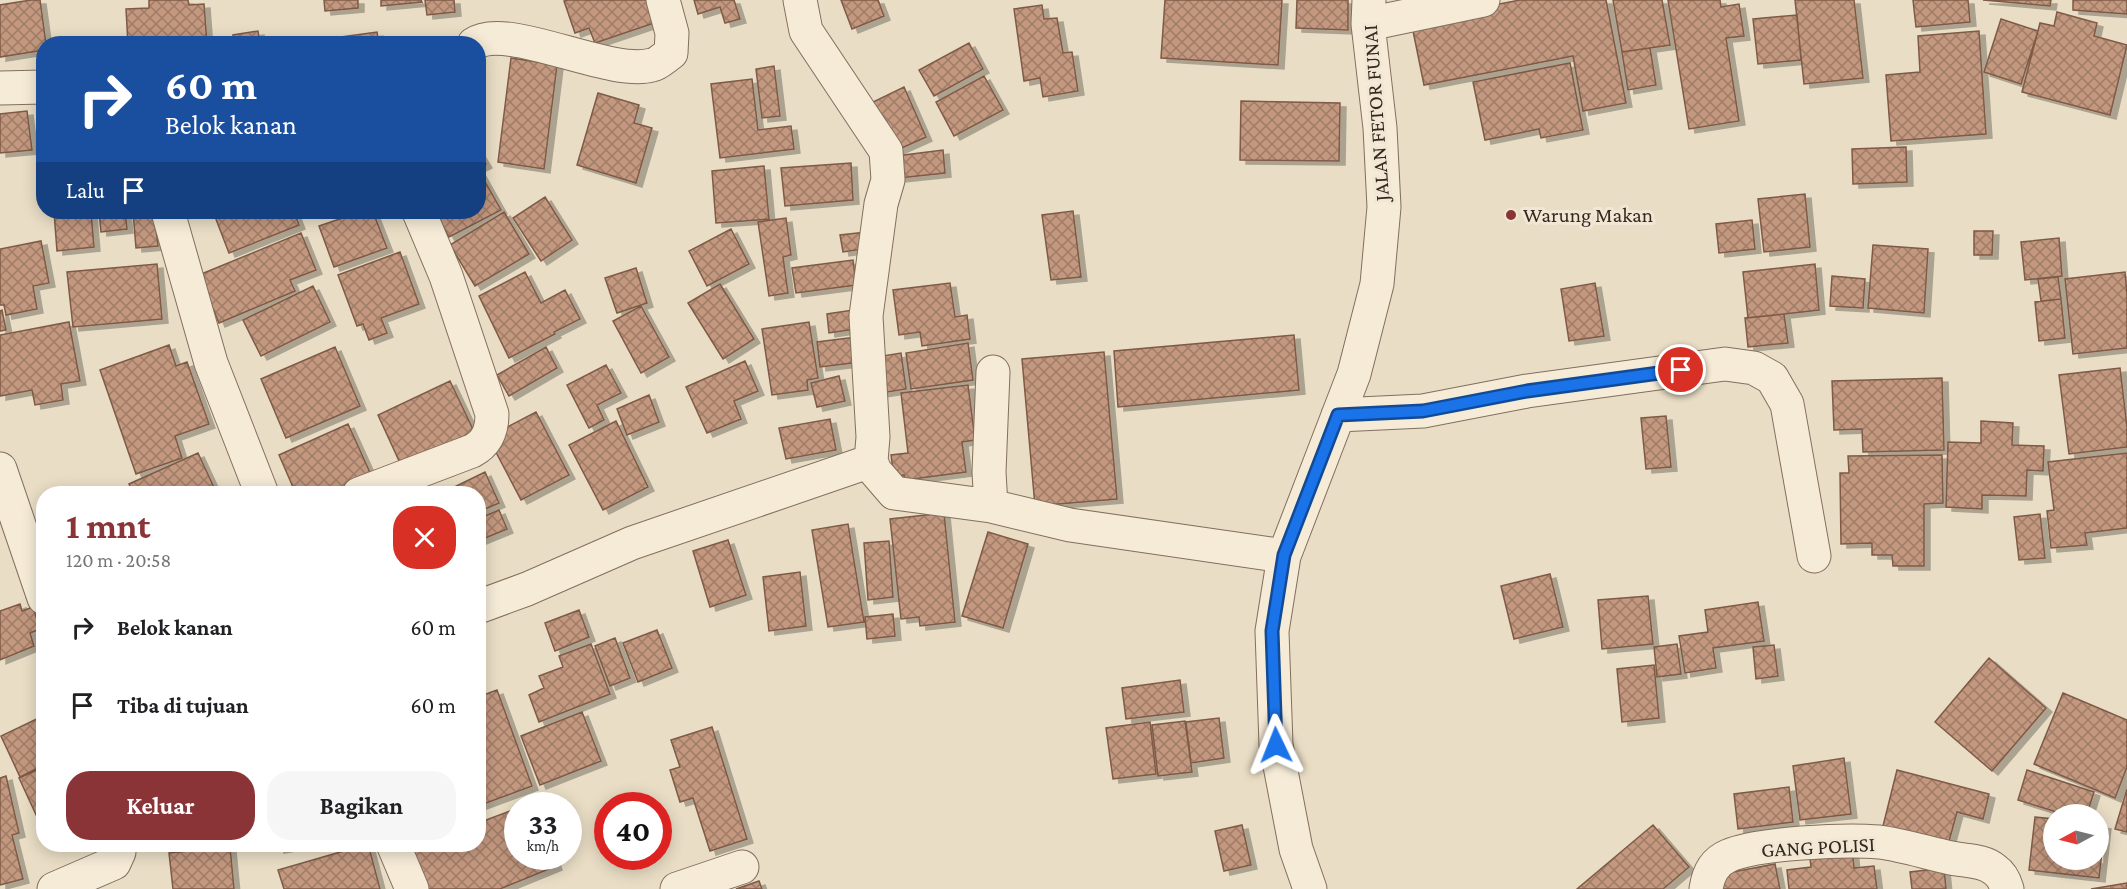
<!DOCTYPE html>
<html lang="id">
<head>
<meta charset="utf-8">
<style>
	body { margin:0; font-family:"Crimson Pro",serif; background:#f6f6f6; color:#202124; height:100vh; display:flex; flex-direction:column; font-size:22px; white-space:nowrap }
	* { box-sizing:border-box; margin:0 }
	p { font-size:20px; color:#757577 }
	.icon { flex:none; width:33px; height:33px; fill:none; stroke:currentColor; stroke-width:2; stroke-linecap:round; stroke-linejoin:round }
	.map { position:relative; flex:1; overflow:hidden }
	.panel { position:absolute; left:36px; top:486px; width:450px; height:366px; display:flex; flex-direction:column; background:#fff; border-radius:24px; box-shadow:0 3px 15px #0003 }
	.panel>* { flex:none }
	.hud { position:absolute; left:36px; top:36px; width:450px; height:183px; border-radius:24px; box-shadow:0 3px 15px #0003; background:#1a4fa0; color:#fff; overflow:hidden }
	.needle { width:39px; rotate:263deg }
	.controls { position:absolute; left:2043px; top:804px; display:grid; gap:12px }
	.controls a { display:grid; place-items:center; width:66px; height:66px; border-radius:50%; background:#fff; box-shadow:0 3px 15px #0003; font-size:30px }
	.speed { position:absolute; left:504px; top:792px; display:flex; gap:12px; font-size:30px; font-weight:700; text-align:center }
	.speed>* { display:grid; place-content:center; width:78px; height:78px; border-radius:50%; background:#fff; box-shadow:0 3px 15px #0003; line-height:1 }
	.speed small { font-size:15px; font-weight:400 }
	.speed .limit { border:9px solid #d22; background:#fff; color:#111 }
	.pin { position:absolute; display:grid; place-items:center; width:51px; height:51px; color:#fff; margin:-26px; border:3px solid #fff; border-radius:50%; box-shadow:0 2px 6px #0007 }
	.me { position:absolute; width:66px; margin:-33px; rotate:358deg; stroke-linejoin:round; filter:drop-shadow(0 0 4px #0008) }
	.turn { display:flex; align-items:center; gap:21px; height:126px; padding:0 30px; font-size:27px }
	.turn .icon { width:78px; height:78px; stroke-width:2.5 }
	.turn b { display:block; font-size:42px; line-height:51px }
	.then { display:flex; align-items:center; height:57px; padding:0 30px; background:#0003; gap:12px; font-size:22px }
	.round { display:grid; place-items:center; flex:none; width:63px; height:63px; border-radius:24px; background:#f6f6f6 }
	.summary { display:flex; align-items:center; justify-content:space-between; height:102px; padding:0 30px }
	h1 { font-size:36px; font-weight:700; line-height:45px; color:#8a3438 }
	.button { display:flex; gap:12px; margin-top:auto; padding:12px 30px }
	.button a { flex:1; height:69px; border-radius:24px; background:#8a3438; color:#fff; font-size:24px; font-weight:700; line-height:69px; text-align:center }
	.button a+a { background:#f6f6f6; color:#202124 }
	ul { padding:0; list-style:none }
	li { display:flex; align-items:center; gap:18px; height:78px; padding:0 30px }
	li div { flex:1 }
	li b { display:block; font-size:22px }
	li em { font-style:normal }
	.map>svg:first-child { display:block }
	.building { fill:url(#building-cross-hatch); stroke:#7f5a46; stroke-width:1.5; filter:url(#shadow) }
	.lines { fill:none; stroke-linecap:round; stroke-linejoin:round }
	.minor-casing { stroke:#826f5d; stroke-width:35 }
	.minor { stroke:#f5ebd7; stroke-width:33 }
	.route-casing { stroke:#114b97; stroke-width:15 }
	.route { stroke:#1a73e8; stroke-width:10 }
	.poi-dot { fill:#8a3438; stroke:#f1e7d4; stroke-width:2 }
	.labels { text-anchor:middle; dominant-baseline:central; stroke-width:6; stroke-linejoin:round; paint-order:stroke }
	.street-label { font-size:21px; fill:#34281f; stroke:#f1e7d4 }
	.poi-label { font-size:21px; fill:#34281f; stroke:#f1e7d4; text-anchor:start }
</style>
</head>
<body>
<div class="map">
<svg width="2127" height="889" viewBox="0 0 2127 889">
	<defs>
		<pattern id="building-cross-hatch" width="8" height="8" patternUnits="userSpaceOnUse" patternTransform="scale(1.5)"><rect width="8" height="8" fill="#c3987f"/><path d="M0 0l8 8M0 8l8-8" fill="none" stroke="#9f7c67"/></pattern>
		<filter id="shadow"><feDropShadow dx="6" dy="4" stdDeviation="0" flood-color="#0004"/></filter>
	</defs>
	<rect width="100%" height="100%" fill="#e9ddc5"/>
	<path class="building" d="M31,0H40L46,44H44V50L0,57V5Z
		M149,0H188L189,5L204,4L207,44H128L126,9L149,8Z
		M324,0H358V8L325,11Z
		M381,0H421L422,2L381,6Z
		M425,0H454L455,12L427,15Z
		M568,0H654L660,21L595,43L589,28L575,33L564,1Z
		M694,0H734L740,19L725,23L720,7L698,14Z
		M841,0H878L884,16L852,29Z
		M1165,0H1282L1278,65L1161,58Z
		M1297,0H1348V30L1296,28Z
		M1520,0H1606L1626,103L1583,111L1573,56L1424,85L1411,21Z
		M1613,0H1662L1670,45L1622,52Z
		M1668,0H1720L1721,7L1739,4L1744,36L1726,38L1739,121L1689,129Z
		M1795,0H1854L1863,78L1804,84Z
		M1913,0H1968L1970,22L1916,27Z
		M1983,0H2051L2050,6Z
		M2073,0H2127V14L2073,10Z
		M1042,5L1044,19L1057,18L1063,53L1072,52L1078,91L1043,97L1040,78L1024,81L1014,9Z
		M2057,12L2097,23L2094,36L2127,45L2110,115L2022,92L2040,23L2054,26Z
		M1797,15L1801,60L1758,64L1753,19Z
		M2001,19L2038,31L2021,84L1984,72Z
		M258,31L260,44H234L233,35Z
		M1979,31L1986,134L1891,141L1886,75L1920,72L1918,36Z
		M377,32L379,44H334V38Z
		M334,37V44H310L309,41Z
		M969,43L983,69L934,96L919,70Z
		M1650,48L1656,85L1628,90L1622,52Z
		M511,58L557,65L544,169L498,162Z
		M1570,63L1583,130L1541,138L1539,129L1485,140L1473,82Z
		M774,66L780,116L762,118L756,69Z
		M984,76L1003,110L954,136L936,102Z
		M752,79L758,130L791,126L794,149L720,158L711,84Z
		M904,87L926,137L895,151L873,102Z
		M598,93L639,105L634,123L652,128L636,183L577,165Z
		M1241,101L1340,103L1339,161L1240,160Z
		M27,111L32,150L0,153V114Z
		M1906,147L1907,182L1853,184L1852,149Z
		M943,150L945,173L899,178L896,156Z
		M478,151L486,164L478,168Z
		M851,163L853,200L785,206L781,168Z
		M764,166L769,219L716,223L712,171Z
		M478,169L501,210L449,237L435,212H478Z
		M1805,194L1810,247L1764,252L1758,199Z
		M545,197L572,240L541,261L513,218Z
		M1073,211L1081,277L1051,280L1042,215Z
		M54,212H91L94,247L57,251Z
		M99,212H125L127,229L101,232Z
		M133,212H154L158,246L136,248Z
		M220,212H294L299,225L229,253L214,214Z
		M360,212H373L387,248L334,267L319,226Z
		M504,212L529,254L475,286L450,245Z
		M786,218L791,255L783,257L788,293L769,296L758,222Z
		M1752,220L1755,249L1719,253L1716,224Z
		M731,229L749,264L707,286L689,251Z
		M1974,231H1993L1992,255H1974Z
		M866,232L869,248L843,252L840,235Z
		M301,233L316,270L290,280L295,291L219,323L199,275Z
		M2059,238L2062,276L2025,280L2021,242Z
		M41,241L49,283L33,286L37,309L6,315L4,305H0V249Z
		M1873,245L1928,249L1924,313L1868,308Z
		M400,252L419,304L381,318L387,333L369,340L363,324L357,326L338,275Z
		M853,260L856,285L796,293L792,268Z
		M157,264L162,319L73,327L67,272Z
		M1815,264L1819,310L1748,318L1743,272Z
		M636,268L647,303L617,313L605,278Z
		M525,272L541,303L565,290L580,319L554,332L555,334L509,358L479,296Z
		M2125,272L2127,295V348L2073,354L2065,279Z
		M1832,276L1865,279L1863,308L1830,306Z
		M2058,277L2061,299L2041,301L2038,279Z
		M950,283L955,317L967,315L970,339L922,346L920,332L899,335L893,290Z
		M1595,283L1604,336L1569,341L1561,289Z
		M720,284L754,339L723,359L688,303Z
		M313,286L330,322L261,356L243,320Z
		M2061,299L2065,338L2039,341L2035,302Z
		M641,306L669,357L641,373L613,321Z
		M2,310L6,330L0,331V311Z
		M853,310L855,329L829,333L827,314Z
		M1784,314L1788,343L1748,347L1745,318Z
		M69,322L80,381L61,384L63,400L35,405L32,390L0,396V335Z
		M809,322L818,378L807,380L808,390L772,395L762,329Z
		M1294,335L1299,390L1118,407L1114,351Z
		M856,337L860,362L820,367L817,342Z
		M968,343L973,380L911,389L906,353Z
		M169,345L176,366L187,362L209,424L175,436L182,458L136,474L100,370Z
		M335,347L360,406L286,438L261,379Z
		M546,347L557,368L509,396L497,375Z
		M1104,352L1117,499L1035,506L1022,359Z
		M901,353L906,389L881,393L876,357Z
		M745,361L758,391L734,401L741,419L707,433L686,387Z
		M606,365L621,393L597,405L604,420L589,428L567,385Z
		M2120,368L2127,427V447L2069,454L2059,375Z
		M839,376L845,401L817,407L811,383Z
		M1942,378L1944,450L1863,452L1862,429L1834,430L1832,381Z
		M450,381L479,442L406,476L378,415Z
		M968,385L975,440L962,442L966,472L905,480L904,475L894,477L891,455L908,453L901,393Z
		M649,395L659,422L627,435L617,409Z
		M536,412L569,475L521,500L488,437Z
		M1666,416L1671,467L1646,469L1641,418Z
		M830,419L836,450L786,459L779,428Z
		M616,421L648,487L603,510L569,445Z
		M1981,421L2013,423L2012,445L2044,446L2043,471L2027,470L2026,496L1982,495V509L1946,507L1948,442L1981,443Z
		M348,424L372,477L335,494H296L279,455Z
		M198,453L217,494H133L129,484Z
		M2127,453V528L2085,533L2087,545L2051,548L2047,511L2054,510L2048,462Z
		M1942,455L1943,503L1924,504V566H1893L1892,555H1872V543L1841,544L1840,473H1849L1848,456Z
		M485,472L499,503L478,512V494H440Z
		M499,510L507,529L478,541V519Z
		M944,513L955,622L920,626L919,617L901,619L890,519Z
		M2040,514L2045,558L2019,560L2014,517Z
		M848,524L864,622L828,627L812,530Z
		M988,532L1028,544L1003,628L962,616Z
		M728,540L746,595L710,607L693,551Z
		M889,541L893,597L868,600L864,543Z
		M800,572L806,626L769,631L763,577Z
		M1550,574L1563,627L1514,639L1501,586Z
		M1648,596L1653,644L1602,649L1598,600Z
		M1758,602L1764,641L1713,648L1716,668L1685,673L1679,636L1708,632L1705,610Z
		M20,604L22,611L33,607L40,629L30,633L34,646L0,660V611Z
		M579,610L589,637L555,651L545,623Z
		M893,614L895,636L867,639L865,617Z
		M657,630L672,668L638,682L623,643Z
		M615,638L630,678L610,686L595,646Z
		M591,644L610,694L539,722L529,695L544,688L539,676L563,667L559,656Z
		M1677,644L1681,674L1657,677L1654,647Z
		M1774,645L1778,676L1756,679L1753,647Z
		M1989,658L2046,708L1992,771L1935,722Z
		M1654,665L1659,718L1622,722L1617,669Z
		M1180,680L1184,712L1126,719L1122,688Z
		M497,690L532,786L478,806V697Z
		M2063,693L2127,720V767L2115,798L2034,764Z
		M582,712L601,761L540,785L521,736Z
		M43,716L44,765L20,777L1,736Z
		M1219,718L1224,758L1191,763L1186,722Z
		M1185,721L1192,772L1158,776L1152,725Z
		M1150,722L1156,774L1113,779L1106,728Z
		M712,727L747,839L710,851L693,798L680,802L670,770L680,767L671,740Z
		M1844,758L1851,814L1800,820L1793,766Z
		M44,767V832L19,778Z
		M1897,770L1989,794L1983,819L1957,812L1948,845L1883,826Z
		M2027,770L2094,792L2087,814H2063L2018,800Z
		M6,776L19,833L12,835L23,879L0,885V778Z
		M1789,787L1793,822L1738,829L1734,794Z
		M2127,789V832L2115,829Z
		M518,808V856H553L556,866L500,889H427L412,850L426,844H478V823Z
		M2035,817L2054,819V860H2098V824L2105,825L2099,878L2029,870Z
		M1242,825L1251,865L1224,871L1215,831Z
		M1653,825L1689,867L1663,889H1577Z
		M278,844H307L278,849Z
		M368,844L380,889H284L278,870Z
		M1852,846L1854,868L1874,866L1877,889H1789L1787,870L1811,867L1809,850Z
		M230,847L234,889H173L169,853Z
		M1775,864L1780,889H1720L1717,875Z
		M1944,868L1946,889H1912L1910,872Z
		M759,881L762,889H736Z
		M2127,883V889H2091Z"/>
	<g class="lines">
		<g class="minor-casing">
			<path id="minor" d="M800,0L806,31L886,151L888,180L881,204L866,316L873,437L871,461L875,471L894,493L991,506L1070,525L1284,556
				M1368,24L1483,0
				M474,44C506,21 609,77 652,65C658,64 665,57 671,53L672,33L663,0
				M0,88L44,87
				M168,212L211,363L262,494
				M1338,415L1423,411L1527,391L1725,364L1754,368L1772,378L1787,404L1814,556
				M0,469L44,598
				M359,494L472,451C487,443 492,431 492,414L446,276L419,212
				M991,506L989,472L993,372
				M478,607L527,589L632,543L871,461
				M393,844L412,889
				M54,889L114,863L119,852L117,844
				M677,889L742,867
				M1310,889L1296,849L1276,745L1272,631L1284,556L1354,374L1377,284L1384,207L1380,128L1368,24L1369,0
				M1706,889C1708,875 1714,862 1728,856C1757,843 1846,839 1879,842C1903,845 1927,853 1951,858C1965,861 1984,860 1995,870C2001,874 2005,882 2007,889"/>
		</g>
		<use href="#minor" class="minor"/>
	</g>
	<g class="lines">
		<g class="route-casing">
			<path id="route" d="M1276,745L1272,631L1284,555L1338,415L1423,411L1527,391L1681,370"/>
		</g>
		<use href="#route" class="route"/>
	</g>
	<circle class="poi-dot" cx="1511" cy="215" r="6"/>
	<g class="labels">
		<g class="street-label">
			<text transform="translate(1376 113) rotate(-94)">JALAN FETOR FUNAI</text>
			<text transform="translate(1818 847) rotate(-3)">GANG POLISI</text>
		</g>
		<g class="poi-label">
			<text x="1523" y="215">Warung Makan</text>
		</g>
	</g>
</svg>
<div class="controls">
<a><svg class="needle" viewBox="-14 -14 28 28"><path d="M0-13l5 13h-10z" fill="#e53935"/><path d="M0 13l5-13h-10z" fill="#757577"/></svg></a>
</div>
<div class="speed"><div>33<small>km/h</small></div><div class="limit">40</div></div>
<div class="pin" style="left:1681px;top:370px;background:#d93025"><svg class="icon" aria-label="arrive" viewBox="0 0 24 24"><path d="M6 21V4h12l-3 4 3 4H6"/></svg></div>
<svg class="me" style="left:1276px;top:745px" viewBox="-20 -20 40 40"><path d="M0-17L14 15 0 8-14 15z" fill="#1a73e8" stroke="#fff" stroke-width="4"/></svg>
<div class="hud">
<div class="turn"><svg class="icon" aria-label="right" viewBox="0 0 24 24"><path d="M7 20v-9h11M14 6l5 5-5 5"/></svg><div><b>60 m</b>Belok kanan</div></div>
<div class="then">Lalu<svg class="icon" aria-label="arrive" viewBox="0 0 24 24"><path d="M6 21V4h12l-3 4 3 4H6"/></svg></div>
</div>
<section class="panel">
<div class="summary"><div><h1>1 mnt</h1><p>120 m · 20:58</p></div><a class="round" style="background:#d93025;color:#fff"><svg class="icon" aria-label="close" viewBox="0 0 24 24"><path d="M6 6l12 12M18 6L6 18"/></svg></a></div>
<ul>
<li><svg class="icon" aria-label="right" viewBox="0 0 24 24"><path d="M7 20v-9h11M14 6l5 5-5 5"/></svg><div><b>Belok kanan</b></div><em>60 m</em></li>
<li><svg class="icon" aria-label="arrive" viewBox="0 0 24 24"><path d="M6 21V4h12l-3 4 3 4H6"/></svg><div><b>Tiba di tujuan</b></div><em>60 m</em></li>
</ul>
<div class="button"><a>Keluar</a><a>Bagikan</a></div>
</section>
</div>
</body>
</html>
